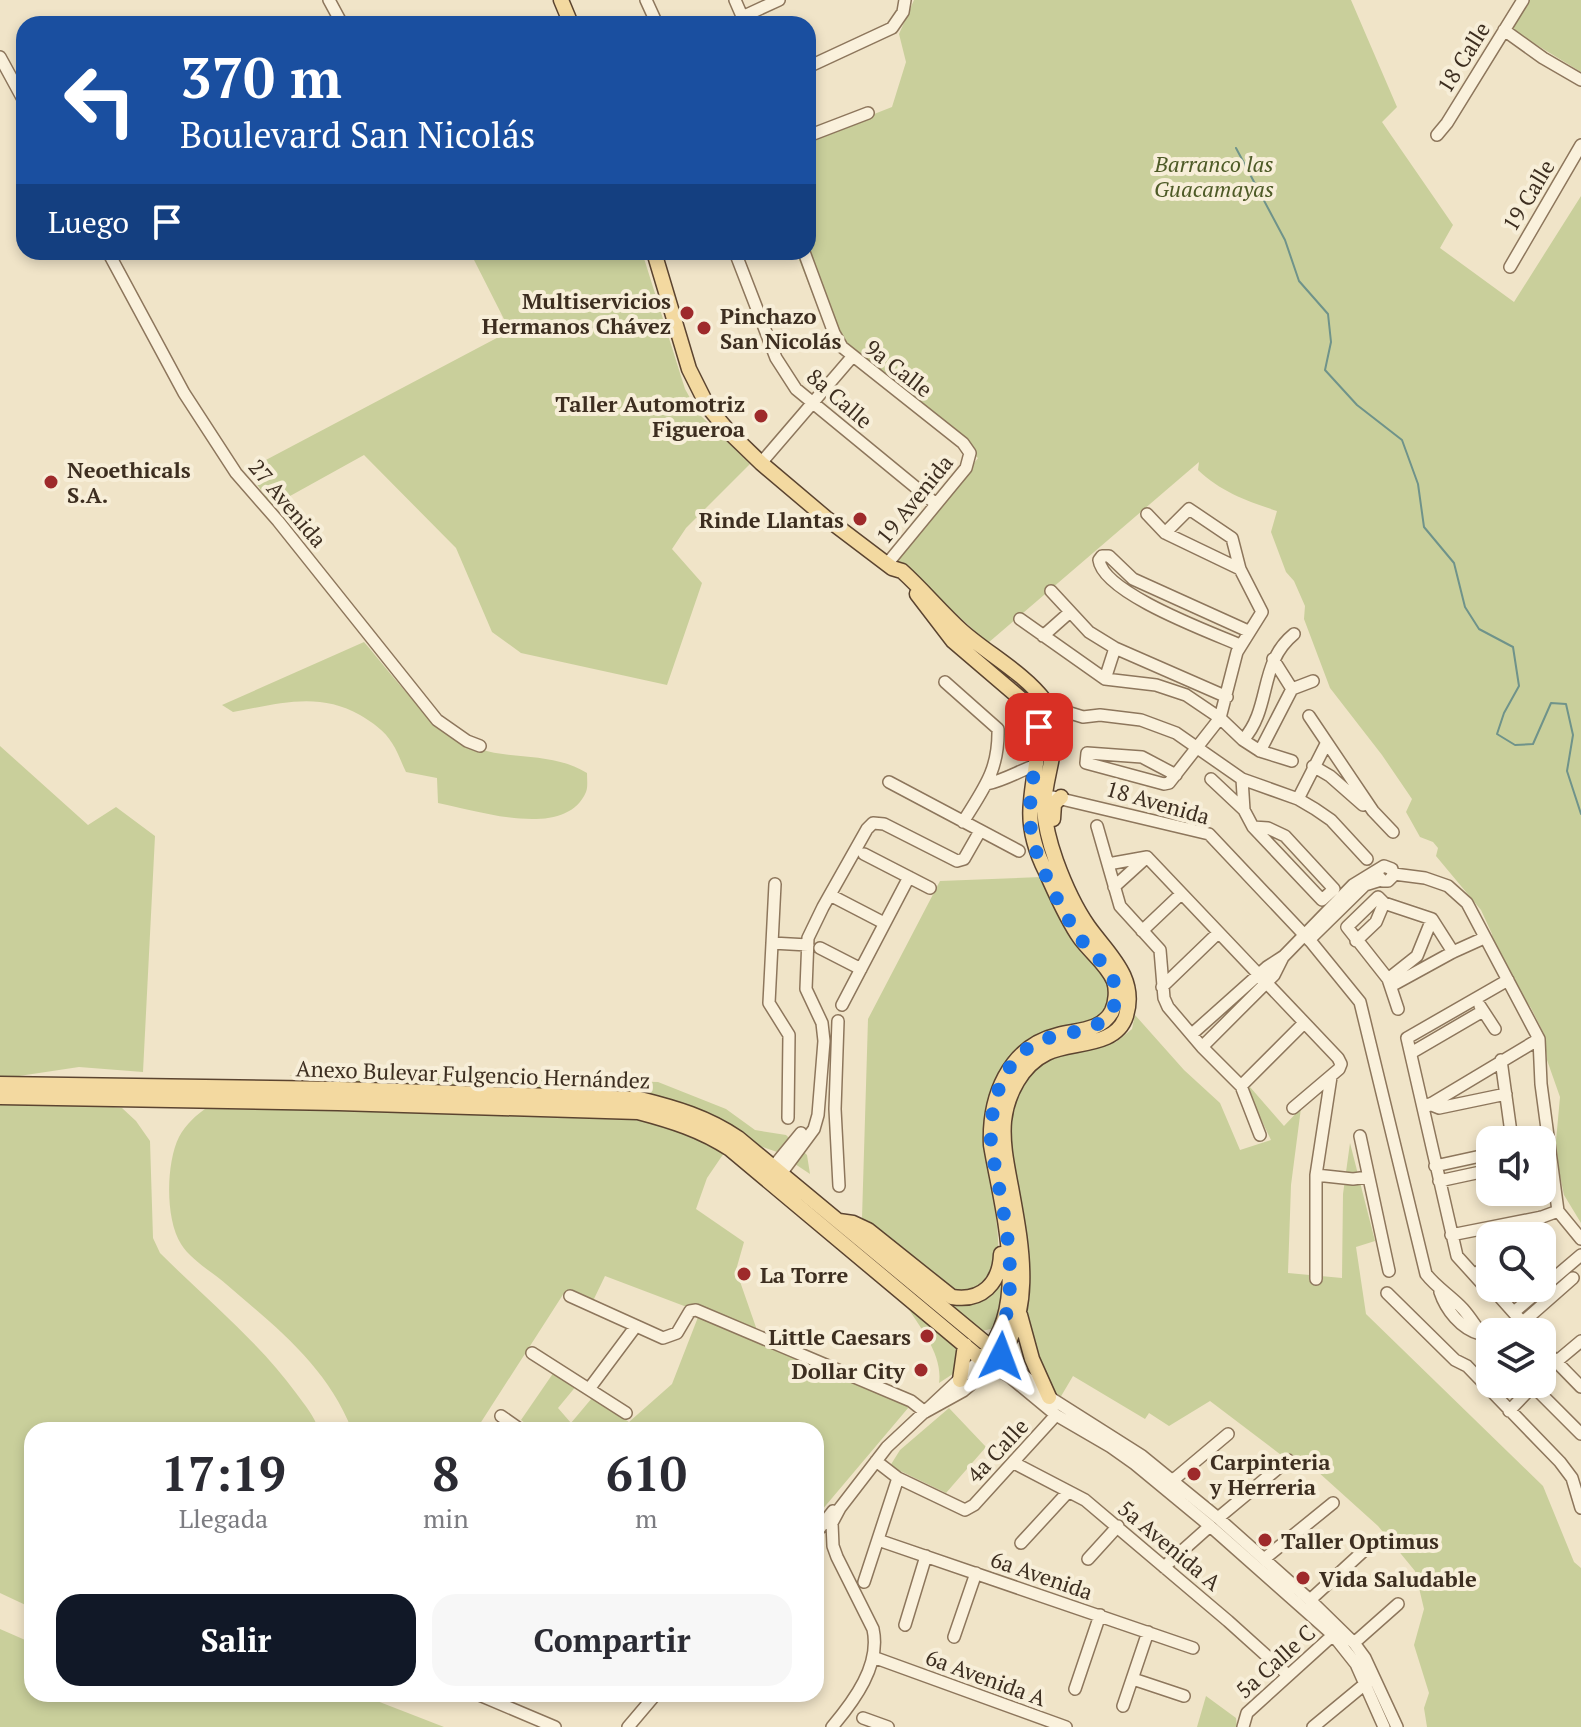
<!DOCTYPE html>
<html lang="es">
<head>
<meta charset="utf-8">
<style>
	body { margin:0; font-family:"PT Serif",serif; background:#f7f7f7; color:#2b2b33; height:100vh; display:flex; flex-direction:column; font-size:30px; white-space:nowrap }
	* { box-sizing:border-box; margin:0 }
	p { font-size:26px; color:#7c7c81 }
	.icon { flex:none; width:44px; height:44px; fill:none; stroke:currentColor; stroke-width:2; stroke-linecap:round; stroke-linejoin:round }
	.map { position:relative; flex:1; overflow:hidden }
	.panel { position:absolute; left:24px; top:1422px; width:800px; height:280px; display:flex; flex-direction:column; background:#fff; border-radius:24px; box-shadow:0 4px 12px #0003 }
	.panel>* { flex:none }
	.banner { position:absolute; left:16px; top:16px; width:800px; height:244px; border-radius:24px; box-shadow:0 4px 12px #0003; background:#1a4fa0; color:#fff; overflow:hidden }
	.buttons { position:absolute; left:1476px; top:1126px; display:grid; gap:16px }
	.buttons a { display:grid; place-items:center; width:80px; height:80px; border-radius:16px; background:#fff; box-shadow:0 4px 12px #0003; font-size:40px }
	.pin { position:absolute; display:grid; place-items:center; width:68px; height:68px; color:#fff; margin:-34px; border-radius:16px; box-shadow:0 4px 12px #0006 }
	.me { position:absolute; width:88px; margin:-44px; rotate:3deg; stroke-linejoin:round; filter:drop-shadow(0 0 6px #0008) }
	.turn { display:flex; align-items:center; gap:28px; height:168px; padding:0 32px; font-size:36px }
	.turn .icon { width:104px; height:104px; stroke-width:2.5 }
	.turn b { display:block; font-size:56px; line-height:68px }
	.then { display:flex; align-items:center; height:76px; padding:0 32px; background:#0003; gap:16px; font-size:30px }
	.eta { display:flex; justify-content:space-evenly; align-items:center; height:136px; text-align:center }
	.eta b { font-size:48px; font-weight:700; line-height:56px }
	.cta { display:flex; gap:16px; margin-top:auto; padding:16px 32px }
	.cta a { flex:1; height:92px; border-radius:24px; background:#111827; color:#fff; font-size:32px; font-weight:700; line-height:92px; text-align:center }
	.cta a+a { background:#f7f7f7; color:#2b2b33 }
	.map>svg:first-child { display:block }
	.green { fill:#c9cf9b }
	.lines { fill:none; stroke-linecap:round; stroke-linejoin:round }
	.stream { stroke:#6f938a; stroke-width:2 }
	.minor-casing { stroke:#8d765c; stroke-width:14 }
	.major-casing { stroke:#5b4430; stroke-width:17 }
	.minor { stroke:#faf1dc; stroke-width:11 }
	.major { stroke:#f3d9a0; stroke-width:14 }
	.route { stroke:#1a73e8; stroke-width:14; stroke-dasharray:0 25.2 }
	.poi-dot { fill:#9e2a2b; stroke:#f7eed8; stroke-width:3 }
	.labels { text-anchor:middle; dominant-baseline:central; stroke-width:8; stroke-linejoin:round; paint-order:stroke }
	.street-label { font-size:22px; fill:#3d2e20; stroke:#f7eed8 }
	.park-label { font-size:22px; font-style:italic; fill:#4d5a26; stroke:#f7eed8 }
	.poi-label { font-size:22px; font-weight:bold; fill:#3d2e20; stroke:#f7eed8; text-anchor:start }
</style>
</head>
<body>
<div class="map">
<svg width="1581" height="1727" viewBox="0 0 1581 1727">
	<rect width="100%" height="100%" fill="#f0e4c8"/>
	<path class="green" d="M914,0H1351L1397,107L1382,122L1453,225L1440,248L1514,302L1581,196V1223L1564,1195L1559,1171L1556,1141L1560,1097L1547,1060L1544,1034L1531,1008L1494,956L1492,934L1481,910L1436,856L1438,848L1433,842L1420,837L1406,812L1412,799L1382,755L1330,688L1304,619L1305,606L1294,581L1286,572L1271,532L1277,511C1247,501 1221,492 1198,470L1199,462L988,643L897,560L978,458L842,348L826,329L796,252H808V140L892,107L906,62L899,34Z
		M1528,0H1581V72L1509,28Z
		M470,252H642L685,389L699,414L750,464L686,528L672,549L702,583L667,685L521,653L492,632L456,548L364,455L272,506L247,470L510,331Z
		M364,642C391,673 431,729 468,745C507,762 550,750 587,773C587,779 588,787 586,792C565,841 476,810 438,803L437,778L406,772C401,762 398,752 392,743C385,731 372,722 360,715C318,691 278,704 233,712L222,705Z
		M0,746L88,825L116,807L155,836L143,1072L79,1067L19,1076H0Z
		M1041,877L1111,986C1109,995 1109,1007 1102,1014C1090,1027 1066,1024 1050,1029C1013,1041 988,1087 984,1124C980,1158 1014,1255 989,1280C986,1283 982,1284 979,1286C968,1292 962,1292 950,1289L862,1218L868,1019L940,881Z
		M1135,1015L1184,1070L1220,1103L1240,1150L1271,1140L1247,1090L1250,1087L1284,1126L1301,1108L1291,1185L1288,1273L1342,1278L1343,1194L1350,1143L1375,1241L1356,1247L1366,1314L1543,1486L1574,1562L1581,1568V1727H1427L1424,1708L1429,1693L1414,1645L1424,1609L1415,1571L1378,1526L1317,1471L1285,1458L1210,1401L1169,1426L1149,1413L1145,1419L1073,1376L1060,1398L1053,1392L1038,1363L1025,1313L1008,1122L1017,1089L1040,1061L1116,1042L1132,1029Z
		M289,1075L658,1082L726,1109L755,1130L786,1135L807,1155L810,1174L777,1152L757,1145L711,1114L658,1099L323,1085Z
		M0,1101L76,1103L122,1108L136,1121L150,1141L153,1238L160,1253C206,1299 258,1341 296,1393C305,1405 314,1416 319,1430H32V1608L0,1593Z
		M208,1107L652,1118L689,1131L724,1153L707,1178L696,1209L744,1242L736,1270L759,1336L914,1401L816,1517V1430H534L521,1420L554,1372L577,1385L558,1408L571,1423L592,1398L629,1422L672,1384L700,1312L605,1276L592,1303L564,1293L476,1430H352C326,1365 277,1328 226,1284C212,1272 190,1259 181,1244C165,1219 166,1163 179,1137C186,1124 196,1115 208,1107Z
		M861,1228L942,1293L970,1299L1002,1269L1004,1288L995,1328L982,1331L975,1329Z
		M908,1308L958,1347L959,1370L939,1383C943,1356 922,1330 908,1308Z
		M949,1408L986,1447L946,1493L890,1466L900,1450Z
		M0,1629L32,1643V1694H359L444,1727H0Z
		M1206,1696L1236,1718L1237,1727H1197Z"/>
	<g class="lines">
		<path class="stream" d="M1236,148L1285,240L1299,281L1328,314L1331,342L1325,370L1357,405L1402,440L1418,484L1424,527L1454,563L1465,607L1479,629L1513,647L1519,686L1504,713L1497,734L1515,745L1533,744L1551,703L1566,704L1573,735L1567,771L1581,814"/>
		<g class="minor-casing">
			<path id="minor" d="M329,0L342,24
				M646,0L657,24
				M735,0L745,23
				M742,17L779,0
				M1504,30L1543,58L1581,80
				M0,57L24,101
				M808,67L892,28L903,12L905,0
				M1437,135L1447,123L1523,0
				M808,136L868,113
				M108,252L184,393L236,473L278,521L437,720L467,741L480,746
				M735,252L776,358L796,389L936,504
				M804,252L834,333L842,347L963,443L970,453L966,468L887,564
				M1510,267L1581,145
				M761,463L852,357
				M1147,514L1165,533L1240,569
				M1165,533L1189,509L1232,538L1240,569L1262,612L1237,652L1220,718L1169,783L1164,784L1086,763L1087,753L1142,757L1176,775
				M1051,591L1089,632L1115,648L1227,697
				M1020,619L1105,679L1156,685L1186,695L1220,718L1243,740L1260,751L1292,761
				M1043,636L1070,612
				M1240,645C1210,632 1103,593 1099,560L1102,556H1109L1133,579L1248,631
				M1273,659L1292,689
				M1105,679L1115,648
				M945,682L998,729C999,770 984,788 963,822
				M1067,712L1083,717L1100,715L1141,720L1176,733L1242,779L1298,799L1315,809L1331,820L1367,859
				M1309,716L1373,811L1393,832
				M1243,740C1272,708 1258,663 1294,634
				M1260,751L1292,689L1313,681
				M1313,766L1330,776L1363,805
				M1211,779L1244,810L1253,827L1322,900L1334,889L1285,836L1268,828L1253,827
				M1242,779L1244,810
				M889,782L1019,851
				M987,784C1005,780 1019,771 1036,765
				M1053,797L1209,834L1312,943L1360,1002L1426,1274C1437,1288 1451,1296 1463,1309C1473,1320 1479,1333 1490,1344
				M1298,799L1326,744
				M1097,826L1120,906L1160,950L1164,998L1168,1007L1202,1047L1241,1086L1260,1135
				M864,854L930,888
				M1108,864L1147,857L1338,1058L1341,1064L1339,1069L1293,1108
				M1394,874L1425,878L1448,886L1467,903L1539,1039L1541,1084L1558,1211L1581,1239
				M775,884L769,1003L789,1035L788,1118
				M1114,887L1147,857
				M830,895L884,923
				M1142,931L1181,894
				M1312,937L1365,885L1381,880
				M1356,941L1376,922L1384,903
				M772,943L808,945
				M820,948L861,969
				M1388,979L1417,956L1432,919
				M1391,986L1453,952L1484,938
				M1162,987L1218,933
				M842,1005L909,877
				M1480,1006L1495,1029
				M1398,1009L1388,979L1347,927L1378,897L1384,903L1432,919L1453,952
				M838,1021L835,1109L839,1186
				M1192,1034L1267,967L1284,956L1353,885L1384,866L1392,869L1393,876L1388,881H1383L1378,876V871
				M1202,1047L1274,975L1283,957
				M1411,1053L1483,1011
				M1501,1060L1512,1140
				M1241,1086L1304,1023
				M1429,1104L1439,1108L1506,1094
				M1424,1108L1539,1039
				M1360,1136L1389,1271
				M1435,1166L1490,1154
				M769,1172L801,1133
				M1316,1175L1353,1179L1368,1177
				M777,1179L814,1129L818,1115L824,1041L822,1023L806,989L808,938L823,907L867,829L873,823L884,824L957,861L964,859L980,831
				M1439,1181L1490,1170
				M1451,1235L1542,1217L1558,1211
				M1520,1236L1541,1217
				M1475,1275L1490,1262
				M1316,1279V1175L1331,1077
				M1486,1288L1457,1256L1407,1038L1508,980
				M1440,1292C1446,1310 1461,1329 1480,1334
				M1387,1293L1455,1360L1467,1366L1560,1462L1572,1478L1581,1508
				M570,1296L663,1338L677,1333L690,1311L696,1310L911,1401L925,1412
				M1499,1296L1531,1332
				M1514,1312L1581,1255
				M1523,1322L1573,1278
				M1542,1347L1581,1387
				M532,1353L626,1413
				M1001,1356L1049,1397L1142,1456L1218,1518L1310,1600L1354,1643L1365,1658L1397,1727
				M1556,1362L1581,1341
				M1531,1384L1581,1434
				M589,1389L636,1326
				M1509,1411L1533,1386
				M925,1412L963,1391L993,1366L1010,1377L1056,1415L1111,1447L1135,1464L1210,1526L1333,1635L1356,1664L1384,1727
				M501,1416L521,1430
				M876,1461L898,1478L965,1510L974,1505L1056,1415
				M1014,1463L1085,1500L1228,1621L1288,1675
				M1172,1481L1228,1434
				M1218,1518L1288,1460
				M816,1533L833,1511
				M878,1540L1193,1648
				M1021,1543L1068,1492
				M1088,1559L1118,1526
				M1264,1559L1333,1503
				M1164,1567L1210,1526
				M864,1582L898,1478
				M1310,1600L1370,1545
				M905,1625L926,1556
				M954,1637L976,1573
				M1354,1643L1398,1604
				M873,1657L1066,1727
				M1133,1679L1184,1696
				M1075,1689L1100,1615
				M477,1694L555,1727
				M1123,1706L1148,1632
				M863,1718L888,1727
				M628,1727L656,1694
				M832,1727C854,1701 881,1665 873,1629L837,1557L833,1546L832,1523L840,1508L887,1447L981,1359
				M1243,1727L1247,1713L1333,1635
				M1313,1727L1371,1679"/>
		</g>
		<g class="major-casing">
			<path id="major" d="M561,0L571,24
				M917,594L953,641L1035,711C1044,741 1033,771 1031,802C1028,827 1035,850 1046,872C1056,894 1066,918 1080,938C1090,952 1107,964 1114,981C1117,990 1116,1002 1112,1011C1102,1031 1077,1030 1058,1035C1008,1047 989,1098 991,1145C1001,1205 1031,1304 985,1354
				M1053,819L1054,804L1061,797
				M0,1084L339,1089L640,1099C676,1108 707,1117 738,1138L1001,1356
				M0,1097L338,1103L638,1112C672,1121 701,1130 730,1149L981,1359L993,1366C1036,1316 1022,1247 1011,1187C1007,1166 1002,1143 1004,1121C1007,1094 1022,1065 1047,1053C1071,1041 1116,1048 1126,1016C1138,977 1107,953 1088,926C1074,906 1064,883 1056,861C1050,844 1045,825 1044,808C1043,775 1068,731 1045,701C1024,673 988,654 962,631C941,612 923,590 902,571L892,568L826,518L761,463L729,432L708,407L689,369L654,252
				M839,1221L853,1223L868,1230L952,1297C982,1302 1000,1283 1001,1254
				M1020,1315L1032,1359L1049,1397
				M960,1380L965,1345"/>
		</g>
		<use href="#minor" class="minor"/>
		<use href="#major" class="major"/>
	</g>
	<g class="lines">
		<path class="route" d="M1001,1356L991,1348C1029,1299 1000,1201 991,1145C989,1109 1000,1064 1034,1044C1061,1028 1114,1037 1116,995C1117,970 1090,954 1078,935C1061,909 1045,877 1035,848C1022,809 1038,767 1039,727"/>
	</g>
	<g class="poi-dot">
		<circle cx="687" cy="313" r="8"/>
		<circle cx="704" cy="328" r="8"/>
		<circle cx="761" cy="416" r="8"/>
		<circle cx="51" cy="482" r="8"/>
		<circle cx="860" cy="519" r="8"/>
		<circle cx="744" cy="1274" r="8"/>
		<circle cx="927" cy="1336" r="8"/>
		<circle cx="921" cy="1370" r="8"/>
		<circle cx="1194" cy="1474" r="8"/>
		<circle cx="1265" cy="1540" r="8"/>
		<circle cx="1303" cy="1578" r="8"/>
	</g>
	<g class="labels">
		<g class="street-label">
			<text transform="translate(1463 57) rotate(-58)">18 Calle</text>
			<text transform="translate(1528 195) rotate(-59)">19 Calle</text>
			<text transform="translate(899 368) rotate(38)">9a Calle</text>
			<text transform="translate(840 398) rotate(41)">8a Calle</text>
			<text transform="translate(914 499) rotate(-51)">19 Avenida</text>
			<text transform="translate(288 503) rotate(50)">27 Avenida</text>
			<text transform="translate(1158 802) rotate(16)">18 Avenida</text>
			<text transform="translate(473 1074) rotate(2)">Anexo Bulevar Fulgencio Hernández</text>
			<text transform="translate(997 1450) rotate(-47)">4a Calle</text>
			<text transform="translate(1170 1545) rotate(40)">5a Avenida A</text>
			<text transform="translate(1042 1575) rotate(19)">6a Avenida</text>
			<text transform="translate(1275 1661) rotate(-42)">5a Calle C</text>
			<text transform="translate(986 1677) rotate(20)">6a Avenida A</text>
		</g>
		<g class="park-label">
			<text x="1214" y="163">Barranco las<tspan x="1214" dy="25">Guacamayas</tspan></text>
		</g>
		<g class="poi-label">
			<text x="671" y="300" text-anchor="end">Multiservicios<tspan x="671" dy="25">Hermanos Chávez</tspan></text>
			<text x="720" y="315">Pinchazo<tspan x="720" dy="25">San Nicolás</tspan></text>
			<text x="745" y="403" text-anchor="end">Taller Automotriz<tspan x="745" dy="25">Figueroa</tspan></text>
			<text x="67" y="469">Neoethicals<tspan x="67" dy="25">S.A.</tspan></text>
			<text x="844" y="519" text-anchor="end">Rinde Llantas</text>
			<text x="760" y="1274">La Torre</text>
			<text x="911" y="1336" text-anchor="end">Little Caesars</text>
			<text x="905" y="1370" text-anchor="end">Dollar City</text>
			<text x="1210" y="1461">Carpinteria<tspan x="1210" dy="25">y Herreria</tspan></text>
			<text x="1281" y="1540">Taller Optimus</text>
			<text x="1319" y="1578">Vida Saludable</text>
		</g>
	</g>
</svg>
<div class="buttons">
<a><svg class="icon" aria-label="sound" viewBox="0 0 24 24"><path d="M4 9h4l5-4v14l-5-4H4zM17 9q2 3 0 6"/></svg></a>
<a><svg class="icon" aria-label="search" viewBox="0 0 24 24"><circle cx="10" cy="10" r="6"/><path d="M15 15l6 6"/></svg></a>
<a><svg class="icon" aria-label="layers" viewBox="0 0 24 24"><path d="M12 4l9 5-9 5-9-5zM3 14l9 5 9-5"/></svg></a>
</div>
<div class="pin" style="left:1039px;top:727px;background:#d93025"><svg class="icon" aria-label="arrive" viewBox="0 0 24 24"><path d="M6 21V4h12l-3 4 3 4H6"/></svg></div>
<svg class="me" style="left:1001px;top:1356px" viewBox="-20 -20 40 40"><path d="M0-17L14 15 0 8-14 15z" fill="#1a73e8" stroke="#fff" stroke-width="4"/></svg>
<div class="banner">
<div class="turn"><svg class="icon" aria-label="left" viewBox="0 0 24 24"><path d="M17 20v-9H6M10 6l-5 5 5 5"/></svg><div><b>370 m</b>Boulevard San Nicolás</div></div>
<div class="then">Luego<svg class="icon" aria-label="arrive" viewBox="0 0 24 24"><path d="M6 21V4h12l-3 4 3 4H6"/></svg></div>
</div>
<section class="panel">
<div class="eta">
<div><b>17:19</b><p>Llegada</p></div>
<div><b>8</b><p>min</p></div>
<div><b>610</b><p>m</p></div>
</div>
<div class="cta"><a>Salir</a><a>Compartir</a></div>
</section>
</div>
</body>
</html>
